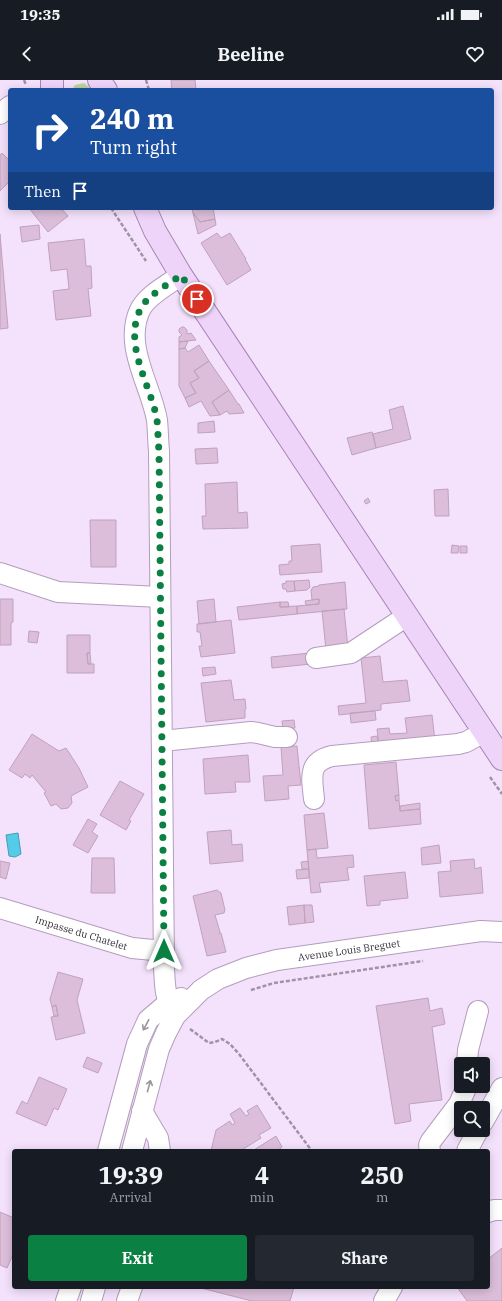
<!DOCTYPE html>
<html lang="en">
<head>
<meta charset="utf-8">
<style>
	body { margin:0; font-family:"IBM Plex Serif",serif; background:#242831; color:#f1f3f6; height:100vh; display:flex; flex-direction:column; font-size:15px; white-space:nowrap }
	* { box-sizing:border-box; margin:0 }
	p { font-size:13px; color:#9ea1a6 }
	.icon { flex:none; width:22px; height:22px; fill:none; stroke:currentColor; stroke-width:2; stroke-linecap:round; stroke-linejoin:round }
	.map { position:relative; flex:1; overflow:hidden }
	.sheet { position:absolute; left:12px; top:1069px; width:478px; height:140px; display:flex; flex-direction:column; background:#171b24; border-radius:4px; box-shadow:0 2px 10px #0003 }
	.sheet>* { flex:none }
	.hud { position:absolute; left:8px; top:8px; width:486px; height:122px; border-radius:4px; box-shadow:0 2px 10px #0003; background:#1a4fa0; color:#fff; overflow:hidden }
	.buttons { position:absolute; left:454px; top:977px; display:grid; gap:8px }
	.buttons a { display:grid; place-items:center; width:36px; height:36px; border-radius:4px; background:#171b24; box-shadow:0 2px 10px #0003; font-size:20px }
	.pin { position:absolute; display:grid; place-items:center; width:34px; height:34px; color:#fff; margin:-17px; border:2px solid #fff; border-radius:50%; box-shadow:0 1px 4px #0007 }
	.me { position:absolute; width:44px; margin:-22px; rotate:0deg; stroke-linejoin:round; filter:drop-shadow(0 0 3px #0008) }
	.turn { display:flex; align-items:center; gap:14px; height:84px; padding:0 16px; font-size:18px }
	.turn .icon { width:52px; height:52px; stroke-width:2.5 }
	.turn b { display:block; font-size:28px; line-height:34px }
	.then { display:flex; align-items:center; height:38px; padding:0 16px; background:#0003; gap:8px; font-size:15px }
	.eta { display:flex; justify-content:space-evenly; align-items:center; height:68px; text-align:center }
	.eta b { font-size:24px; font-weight:700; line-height:28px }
	.action { display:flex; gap:8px; margin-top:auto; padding:8px 16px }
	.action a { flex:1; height:46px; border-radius:4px; background:#0b8043; color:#fff; font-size:16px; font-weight:700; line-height:46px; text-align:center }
	.action a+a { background:#242831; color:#f1f3f6 }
	.status { display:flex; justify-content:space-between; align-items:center; height:28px; padding:0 20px; background:#171b24; direction:ltr }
	.status svg { height:11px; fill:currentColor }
	header { display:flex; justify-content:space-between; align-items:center; height:52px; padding:0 16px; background:#171b24; font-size:18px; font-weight:700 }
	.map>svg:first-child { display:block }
	.green { fill:#b9d699 }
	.water { fill:#54cce8; stroke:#4a9cb3 }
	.building { fill:#dcbeda; stroke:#bfa2bc }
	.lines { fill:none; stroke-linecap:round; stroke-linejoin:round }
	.minor-casing { stroke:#b39dbc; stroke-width:22 }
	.major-casing { stroke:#a686b4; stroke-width:24 }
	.path { stroke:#a092a6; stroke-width:2.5; stroke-dasharray:4 2; stroke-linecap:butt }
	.minor { stroke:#fff; stroke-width:20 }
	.major { stroke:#efd4fa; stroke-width:22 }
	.oneway { stroke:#9a969c }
	.route { stroke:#0b8043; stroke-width:7; stroke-dasharray:0 12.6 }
	.labels { text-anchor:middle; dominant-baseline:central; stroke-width:4; stroke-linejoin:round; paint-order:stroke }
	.street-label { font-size:10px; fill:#342c38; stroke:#f4e2fc }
</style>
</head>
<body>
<div class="status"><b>19:35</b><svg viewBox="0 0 49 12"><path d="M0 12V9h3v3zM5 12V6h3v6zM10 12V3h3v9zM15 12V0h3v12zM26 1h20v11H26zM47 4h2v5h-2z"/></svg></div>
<header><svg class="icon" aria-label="back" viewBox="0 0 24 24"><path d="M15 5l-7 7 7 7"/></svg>Beeline<svg class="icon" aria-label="heart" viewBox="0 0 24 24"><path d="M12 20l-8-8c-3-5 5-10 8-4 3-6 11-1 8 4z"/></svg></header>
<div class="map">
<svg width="502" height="1221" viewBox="0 0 502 1221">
	<rect width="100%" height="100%" fill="#f4e2fc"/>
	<path class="green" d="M84,3L92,10H72L75,5Z"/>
	<path class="water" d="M18,753L21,774L15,777L9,776L6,755Z"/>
	<path class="building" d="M171,0H195L196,10H172Z
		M2,73L10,81V101L0,111V75Z
		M29,128H61L68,136L48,152Z
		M192,128H213L215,139L200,142L193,133Z
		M193,133L200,142L215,139L216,145L198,154Z
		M39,145L40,159L22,162L20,147Z
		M217,153L221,158L230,153L246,179H245L251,190L227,205L201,163Z
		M0,154L8,248L0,249Z
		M84,159L86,186H91L92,208L88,209L91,236L56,240L53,211L69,209L67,189L51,191L48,163Z
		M182,247H184L187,250V254L191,253L196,260L179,262V257L182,255L179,252V249Z
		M188,261L185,268L179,269V262Z
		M199,265L209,281L194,291L199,298L190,303L196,313L185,318L179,306V269L185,268L188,272Z
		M209,281L229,310L212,322L220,335L210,336L201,321L189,327L185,318L196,313L190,303L199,298L194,291Z
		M229,310L238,324H239L244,333L229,334L227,331L220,335L212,322Z
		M403,326L411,359L376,368L373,354L393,349L389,330Z
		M214,341L215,352L198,353V343Z
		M372,352L376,368L352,375L347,358Z
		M217,368L218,383L196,384L195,369Z
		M237,402L238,433L247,432L248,448L203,449L202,436H206L205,404Z
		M448,409L449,436H435L434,410Z
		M368,418L370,422L366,424L364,421Z
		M90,440H116V487H91Z
		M320,464L322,492L280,495L279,485L289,484V481H292L291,466Z
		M452,465L459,466L458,473H451Z
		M460,466H467V473H460Z
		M309,500L310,507L307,510L295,511L294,501Z
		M286,501H294L295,511L287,512L286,509H283L282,504L286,503Z
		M345,502L347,529L297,534V526L319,524V519L312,520L311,510L313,507L319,506V505Z
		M0,519H13V542L11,543V565H0Z
		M214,519L216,542L199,544L197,521Z
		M319,519V524L306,525L305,521Z
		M280,522H288L289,527H280Z
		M280,522V527L297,526V534L239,540L237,527Z
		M344,529L348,568L326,570L322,531Z
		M231,540L235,573L201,577L199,566H202L200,552H197V544Z
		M29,551L39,552L37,563L28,562Z
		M67,555H90V573H87L88,584H94V593H67Z
		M87,573H90L91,584H88Z
		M310,573L311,584L272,588L271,577Z
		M380,576L383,602L407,600L410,621L381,624V630L339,635L338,626L366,623L361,578Z
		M215,587L216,594L203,596L202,588Z
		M231,600L234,620L245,619L246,629H245V638L206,642L201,603Z
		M375,631L376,640L351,643L350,633Z
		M432,635L435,661L379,666L377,649L389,648L390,654L407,653L405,638Z
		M294,640L295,648L283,649L282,641Z
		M32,654L59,671L66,668L79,688L88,707L71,716L72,723L68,728L61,729L56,724L51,726L44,713L46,712L32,695L30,698L25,694L22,698L9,690Z
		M377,656L379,666L372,667L371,657Z
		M297,666L301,705L288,706L289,719L265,721L263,696L283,695L281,667Z
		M248,675L250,702H235L236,712L205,714L203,679Z
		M396,682L399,715L395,716L396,721L399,720L400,731L420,729L421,744L369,749L364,685Z
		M120,701L144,714L129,740L131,741L126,750L100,735Z
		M399,715V720L396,721L395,716Z
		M420,723V729L400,731V726Z
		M324,733L328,768L307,770L304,735Z
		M88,739L97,744L92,752L98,756L88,773L73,765Z
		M231,750L232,765L242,764L243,781L210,784L207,752Z
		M439,765L441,783L422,785L421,768Z
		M316,769L317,778L353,775L354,787L347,788L349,800L319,803L321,812L311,813L307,770Z
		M92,778H114L115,813H91Z
		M474,779L475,789L481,787L483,813L440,817L438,792L451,791L450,781Z
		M0,781L10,783L6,799L0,797Z
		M308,781L309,789H302L301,782Z
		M309,789V798L297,799L296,790Z
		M405,792L408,818L380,821V825L367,826L364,796Z
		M217,810L221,813L225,830L224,833L215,835L220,852L219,853H221L226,872L207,876L193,816Z
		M304,825H312L314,842L305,843Z
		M304,825L305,843L289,845L287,827Z
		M58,892L83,899L77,920L85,953L56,960L51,937L58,936L56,925L52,927L50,919Z
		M428,918L430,931L442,928L445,944L432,947L442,1020L409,1024L411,1041L395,1044L376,926Z
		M56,925L58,936H54L52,927Z
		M87,977L102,983L98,993L83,987Z
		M39,997L67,1009L58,1030L54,1028L46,1046L16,1033L22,1021L27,1024Z
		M257,1025L271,1048L259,1055L261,1058L240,1071H211L216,1050L230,1041L232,1045L235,1043L230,1034L240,1028L246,1036L249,1034L247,1031Z
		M276,1056L282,1067L277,1071H255L254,1070Z
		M0,1132L14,1138V1172L7,1188L0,1185Z
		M502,1168V1221H467L457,1207H488V1179Z
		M197,1207H294L290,1221H252Z"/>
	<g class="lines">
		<g class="minor-casing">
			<g id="minor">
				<path d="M0,34L10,26"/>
				<path d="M0,493L58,512L160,517"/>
				<path d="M316,578L351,573L407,536"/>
				<path d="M162,661L251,652L258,653L275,657H287"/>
				<path d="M314,719C312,698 307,682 332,676L458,664L466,662L484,652"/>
				<path id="s1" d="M0,828L132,868L164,871"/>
				<path d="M175,936C165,918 165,908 164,888L159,371C158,361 158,350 157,340C151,305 122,264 141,228C149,214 168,205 181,195"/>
				<path d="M467,984L468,970L478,931"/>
				<path d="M142,1031L158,1058L160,1071"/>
				<path d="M483,1042L502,1008"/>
				<path d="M108,1071L137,964L148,940L168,923L181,918"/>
				<path id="s2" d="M132,1071L159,969L166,953L175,936L201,910L218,899L246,888L277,880L481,851L502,852"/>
				<path d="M430,1071L429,1065L431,1061L459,1024L467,1006"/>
				<path d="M467,1071L478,1050"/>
				<path d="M488,1132L494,1130H502"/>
				<path d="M66,1221L71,1207"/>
				<path d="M91,1221L95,1207"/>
				<path d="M127,1221L132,1207"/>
				<path d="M384,1221L392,1207"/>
			</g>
		</g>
		<g class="major-casing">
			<path id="major" d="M99,0L106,10
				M52,10V0
				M145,128L155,151L181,195L502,679"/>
		</g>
		<path class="path" d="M24,0L26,5
			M146,0L149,10
			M111,128L146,181
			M490,697L502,714
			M251,910L274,903L423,881
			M190,949L209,963L215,962L222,959L230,964L239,974L312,1071"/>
		<use href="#minor" class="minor"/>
		<use href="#major" class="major"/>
	</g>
	<defs><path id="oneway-shaft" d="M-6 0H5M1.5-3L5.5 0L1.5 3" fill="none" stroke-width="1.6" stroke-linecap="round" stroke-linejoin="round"/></defs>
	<g class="oneway">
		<use href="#oneway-shaft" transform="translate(146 945) rotate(118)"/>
		<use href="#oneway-shaft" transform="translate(149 1006) rotate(-75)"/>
	</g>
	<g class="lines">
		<path class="route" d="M164,871L159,371C158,361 158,350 157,340C151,305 122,264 141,228C149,214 168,205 181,195L197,219"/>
	</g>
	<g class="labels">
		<g class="street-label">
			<text stroke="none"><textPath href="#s1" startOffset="85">Impasse du Chatelet</textPath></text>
			<text stroke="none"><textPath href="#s2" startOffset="334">Avenue Louis Breguet</textPath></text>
		</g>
	</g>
</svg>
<div class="buttons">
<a><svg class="icon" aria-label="sound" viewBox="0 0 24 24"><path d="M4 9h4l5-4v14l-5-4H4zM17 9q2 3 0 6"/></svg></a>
<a><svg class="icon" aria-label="search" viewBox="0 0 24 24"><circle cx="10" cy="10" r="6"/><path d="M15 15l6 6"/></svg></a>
</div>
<div class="pin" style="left:197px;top:219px;background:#d93025"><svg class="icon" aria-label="arrive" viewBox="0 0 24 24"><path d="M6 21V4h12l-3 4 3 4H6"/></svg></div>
<svg class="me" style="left:164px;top:871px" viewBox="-20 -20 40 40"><path d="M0-17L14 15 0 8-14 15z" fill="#0b8043" stroke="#fff" stroke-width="4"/></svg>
<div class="hud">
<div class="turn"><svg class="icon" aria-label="right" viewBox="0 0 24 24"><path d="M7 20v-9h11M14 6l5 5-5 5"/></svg><div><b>240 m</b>Turn right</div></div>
<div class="then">Then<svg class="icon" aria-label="arrive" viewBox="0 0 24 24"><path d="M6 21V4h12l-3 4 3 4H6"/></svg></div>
</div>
<section class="sheet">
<div class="eta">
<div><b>19:39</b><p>Arrival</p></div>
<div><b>4</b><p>min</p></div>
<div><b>250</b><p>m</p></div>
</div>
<div class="action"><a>Exit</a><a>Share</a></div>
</section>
</div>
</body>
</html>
